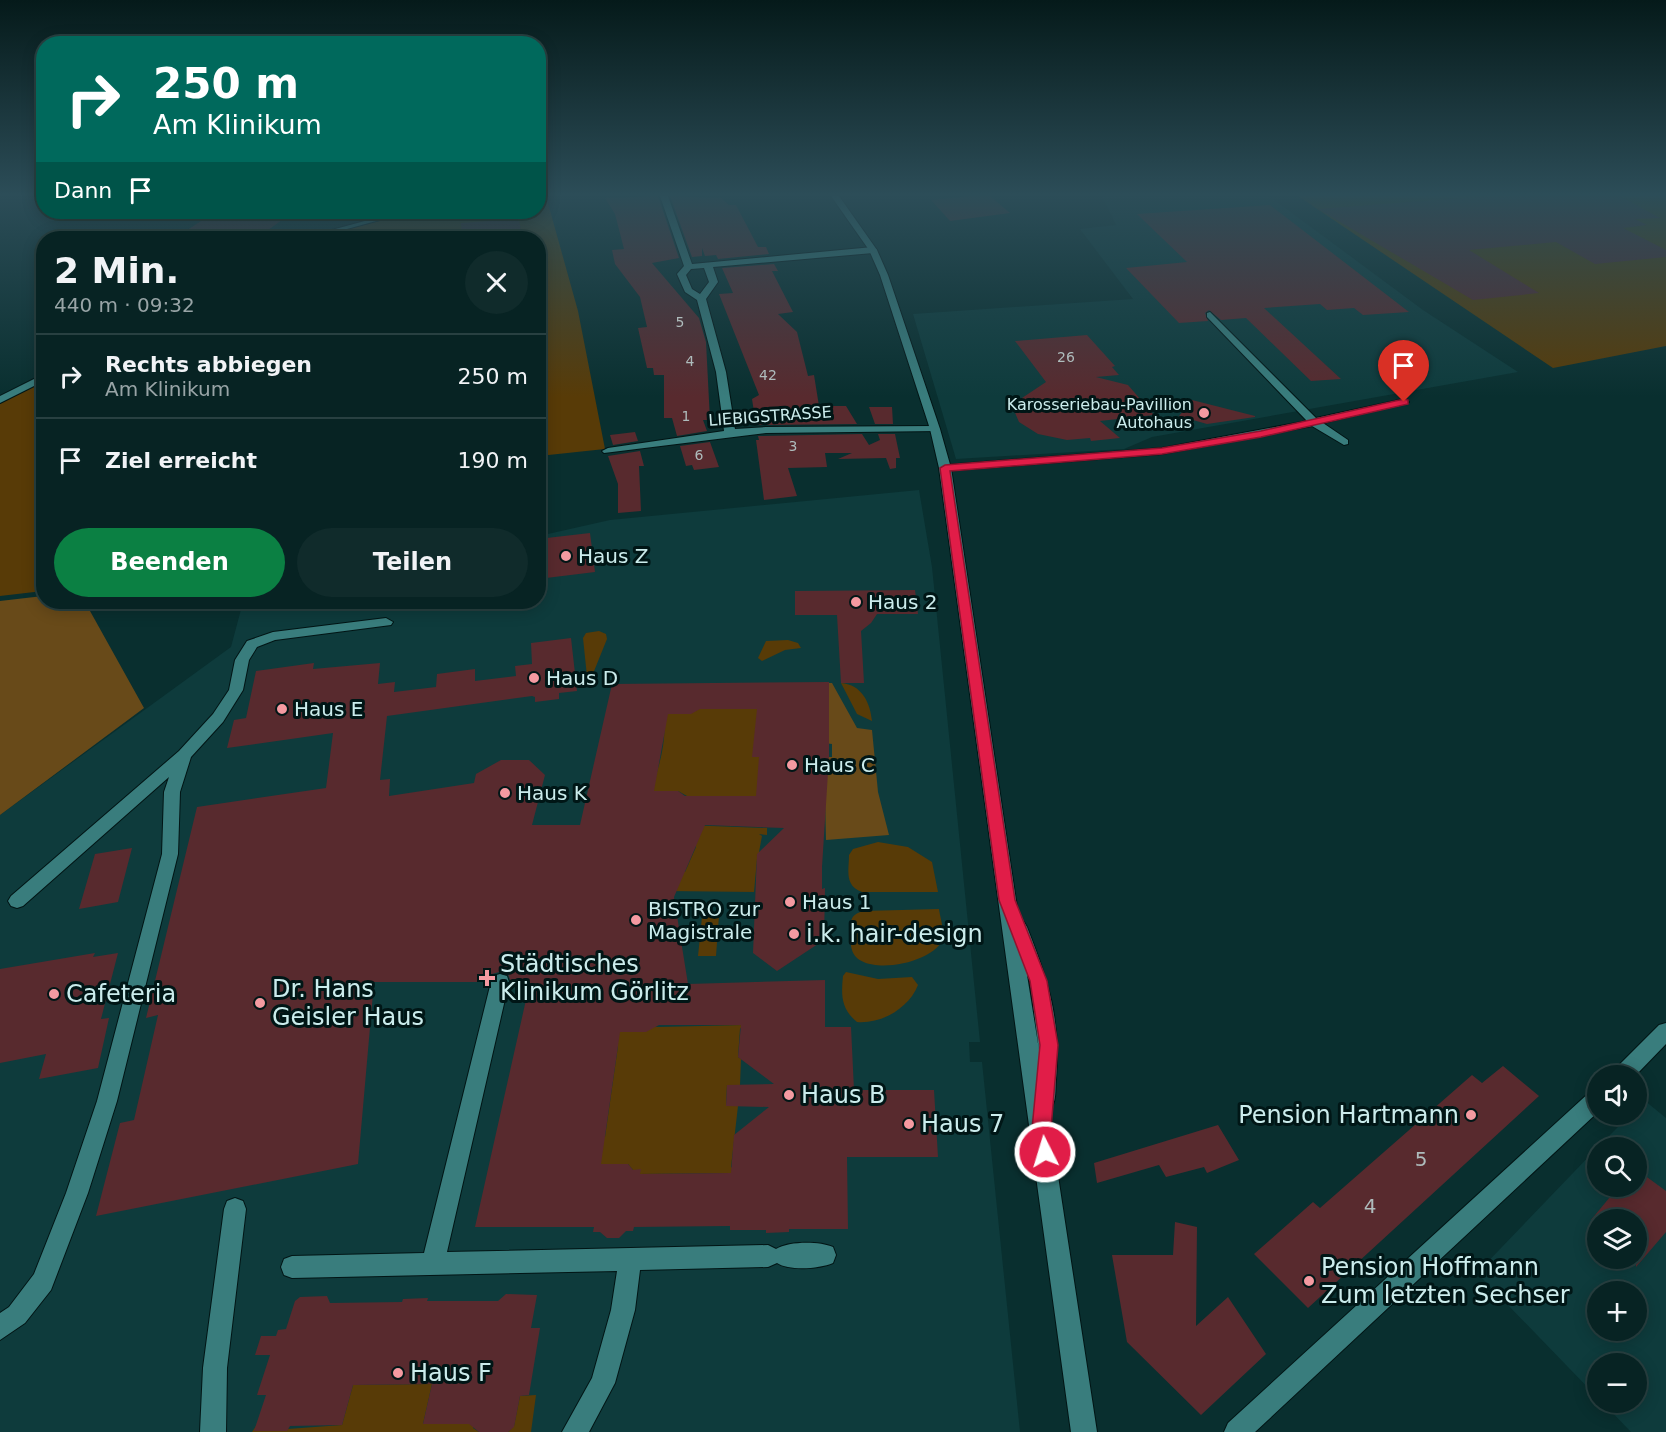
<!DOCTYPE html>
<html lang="de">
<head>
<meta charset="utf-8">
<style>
	body { margin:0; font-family:"DejaVu Sans",sans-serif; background:#102b2b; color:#f1f3f6; height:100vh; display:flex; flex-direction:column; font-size:22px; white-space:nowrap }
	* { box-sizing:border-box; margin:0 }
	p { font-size:20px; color:#98a4a6 }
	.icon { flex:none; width:33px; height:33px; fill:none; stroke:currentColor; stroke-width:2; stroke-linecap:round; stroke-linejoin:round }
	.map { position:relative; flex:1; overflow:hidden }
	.sheet { position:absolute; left:36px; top:231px; width:510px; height:378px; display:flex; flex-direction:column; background:#072323; border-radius:24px; box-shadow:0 3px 15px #0003,0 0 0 2px #284041 }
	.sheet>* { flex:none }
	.hud { position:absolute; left:36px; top:36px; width:510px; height:183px; border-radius:24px; box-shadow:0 3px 15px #0003,0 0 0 2px #284041; background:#00695c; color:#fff; overflow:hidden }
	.controls { position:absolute; left:1587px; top:1065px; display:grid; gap:12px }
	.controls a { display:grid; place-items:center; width:60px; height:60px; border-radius:50%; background:#072323; box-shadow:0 3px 15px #0003,0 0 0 2px #284041; font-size:30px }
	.pin { position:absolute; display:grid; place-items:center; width:51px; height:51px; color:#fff; margin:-62px -26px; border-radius:50% 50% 50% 0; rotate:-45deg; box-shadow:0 0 6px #0007 }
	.pin .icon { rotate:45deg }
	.me { position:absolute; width:66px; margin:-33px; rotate:355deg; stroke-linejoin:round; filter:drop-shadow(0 0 4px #0008) }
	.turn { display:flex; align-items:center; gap:21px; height:126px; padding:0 18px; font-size:27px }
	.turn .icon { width:78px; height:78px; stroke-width:2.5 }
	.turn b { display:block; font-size:42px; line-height:51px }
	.then { display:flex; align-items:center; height:57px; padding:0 18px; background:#0003; gap:12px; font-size:22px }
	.round { display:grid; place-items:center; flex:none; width:63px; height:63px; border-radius:32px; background:#102b2b }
	.summary { display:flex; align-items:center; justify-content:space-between; height:102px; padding:0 18px }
	h1 { font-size:36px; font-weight:700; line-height:45px }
	.cta { display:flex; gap:12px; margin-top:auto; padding:12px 18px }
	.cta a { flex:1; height:69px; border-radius:36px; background:#0b8043; color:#fff; font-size:24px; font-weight:700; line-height:69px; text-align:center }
	.cta a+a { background:#102b2b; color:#f1f3f6 }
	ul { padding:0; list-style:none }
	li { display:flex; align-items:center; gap:18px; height:84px; padding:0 18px; border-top:2px solid #284041 }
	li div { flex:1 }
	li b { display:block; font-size:22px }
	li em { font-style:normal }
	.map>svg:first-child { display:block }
	.built { fill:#0e3b3c; fill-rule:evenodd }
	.green { fill:#583b07 }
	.forest { fill:#684a19 }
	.building { fill:#582a2e; fill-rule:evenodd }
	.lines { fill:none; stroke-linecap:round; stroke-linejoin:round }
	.minor-casing { stroke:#021515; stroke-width:2 }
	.tertiary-casing { stroke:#021515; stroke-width:2 }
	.minor { fill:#397d7d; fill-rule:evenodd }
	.tertiary { fill:#397d7d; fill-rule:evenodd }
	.route { fill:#e11d48; stroke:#92132f; stroke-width:1.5 }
	.poi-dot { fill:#f49aa1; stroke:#001616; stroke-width:2 }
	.labels { text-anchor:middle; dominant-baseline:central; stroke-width:6; stroke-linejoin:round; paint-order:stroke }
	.far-number-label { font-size:14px; fill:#aebcbc }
	.far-poi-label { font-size:16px; fill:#cbecec; stroke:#001616; text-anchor:end }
	.far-street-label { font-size:16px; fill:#cbecec; stroke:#001616 }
	.poi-label { font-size:20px; fill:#cbecec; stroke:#001616; text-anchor:start }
	.near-number-label { font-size:20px; fill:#aebcbc }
	.near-poi-label { font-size:24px; fill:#cbecec; stroke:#001616; text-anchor:start }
</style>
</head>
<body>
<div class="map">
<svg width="1666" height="1432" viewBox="0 0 1666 1432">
	<rect width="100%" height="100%" fill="#092f2f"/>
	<path class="built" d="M1102,196H1269L1423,310L1518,372L1152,437L1124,449L956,459L913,314L1133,299L1080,229L1116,225Z
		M919,490L932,567L980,1042H969L970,1062H982L1020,1432H0V815L231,647L243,602H538L539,536L610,520Z
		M1644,1100L1666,1118V1432H1631L1603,1403L1636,1402V1364H1598L1597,1397L1477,1273L1597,1148L1598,1186H1636V1148L1598,1147L1630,1115L1636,1114L1637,1108ZM1598,1220H1636V1258H1598ZM1598,1292H1636V1330H1598Z"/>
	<path class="green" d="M539,196H546L578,311L605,449L539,456L538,238H314L414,212H538Z
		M1298,196H1666V346L1553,368Z
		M43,379V591L0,596V402Z
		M599,631L606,634L607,639L588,686L583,638L586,633Z
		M788,640L798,643L801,648L785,650L762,661L758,658L766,641Z
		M841,683C862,685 870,702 872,721L857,714Z
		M663,709H766L759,796H687L678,791L649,794C660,767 668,737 663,709Z
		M685,825L767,828V835L759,834L762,836L759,852L766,859H757L754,892L667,891L670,872H685L696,847Z
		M878,842L908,847L932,862L938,892H862C844,885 849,871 849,855L853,849Z
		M939,909C940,917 944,929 943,937C939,963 860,979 852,950C850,945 851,937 851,932C850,919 851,915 863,911Z
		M719,916L716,956H698L702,917Z
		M846,972L878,979L912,977L918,985C909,1008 882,1024 857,1022C841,1009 841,995 843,976Z
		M611,1024L659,1027L743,1025L740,1029L738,1057L741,1059L740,1085H727L726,1105L738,1106L731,1167L734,1169V1173L640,1174V1170H633L628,1164H616L609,1170H603L592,1137H605L618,1046Z
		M432,1384L423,1424H474L473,1428L479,1432H252L256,1426L260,1431L342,1425L353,1385Z
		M536,1395L531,1432H486H508L514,1426L520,1396Z"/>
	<path class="forest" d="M43,596L44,602H85L144,708L0,815V601Z
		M829,683H832L857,728L872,730L878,792L889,835L826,840L824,757H832V744L824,743Z"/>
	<path class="building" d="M658,196L679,258L652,263L699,318L706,342L710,420H703L707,431L677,436L672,418H664V375H654L653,368H647L638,328L647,327L640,297L615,264L612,250L624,249L615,214L605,198Z
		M670,196L721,198L729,205H736L758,247H766L769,254L718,259L716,255L705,256L702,248V256L692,257Z
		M972,196H990L1010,213L950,221L931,200Z
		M1620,196L1660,218L1635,219L1647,225L1623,228L1666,250V257L1595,264L1556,242L1469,250L1539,293L1473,300L1318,209L1476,197Z
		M1270,205L1409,312L1363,315L1354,308L1327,310L1320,304L1264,308L1341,379L1311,381L1246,318L1221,320L1209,310L1205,313L1208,321L1179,323L1126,268L1187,262L1137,214Z
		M215,212H293L257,238H175Z
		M519,219L522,238H462L461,223Z
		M774,264L778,271H772L793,312L778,314L797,332L808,376L814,375L819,406H846L857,424L756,425L752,399L759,395L719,294L733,293L722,268Z
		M1087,335L1115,366L1112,367L1119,375L1096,377L1128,385L1154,415L1100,421L1120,438L1091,441L1090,438L1067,440L1038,434L1019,422L1013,408L1016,402L1046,382L1015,341Z
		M1192,400L1255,416V417L1207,424L1179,416Z
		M869,407H892L893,424H875Z
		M635,432L638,441L613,445L610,435Z
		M862,434L869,445L880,440L878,434H895L900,458H896V468L890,469L886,458L838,459L852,453H825L827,467L788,468L797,496L764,500L756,440H759L758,436Z
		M710,442L719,467L694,470L692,465L686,466L680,446Z
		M640,451L644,466H639L641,511L618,513V484L608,456Z
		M590,533L595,572L538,579V539Z
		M915,590L918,614H877L871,623L861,631L864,683H841L837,615H795V591Z
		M571,638L577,691L559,693V699L535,702V697L532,696L387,716L380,780L390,779L389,796L474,783L476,774L501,760H529L545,775L532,825H580L612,684L829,682V757L822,867V889L825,888L824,940L777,971L753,953L757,854L784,828L705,825L674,897L688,984L825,980V1027H851L854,1090H934L938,1157H847L848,1229H789V1232L766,1233V1230H730V1226L634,1227L633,1231H626L619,1238H607L600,1232H593L594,1227H475L530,982H511L508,974L499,972L492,974L489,982H374L358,1164L96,1216L120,1123L134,1120L158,1015L146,1018L197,807L326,788L333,733L227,748L234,720L246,718L256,671L314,663L313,669L380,663L378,684L395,682L394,692L436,687L437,674L475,669V681L516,676L515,666L532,664L531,643ZM700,709H757L752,757H759L756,796H685L678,791H654L668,714H691ZM659,1025H741L738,1057L774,1084L727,1085L726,1106L769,1107L734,1135L731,1173L640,1174L641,1169L633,1170L628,1164H601L620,1032H646Z
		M132,848L118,902L79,909L95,854Z
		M95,953L93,957L118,953L101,1019L109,1018L98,1068L39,1079L46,1054L0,1063V969Z
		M1503,1066L1539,1096L1308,1308L1254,1254L1313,1202L1320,1208L1472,1075L1482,1083Z
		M1218,1125L1239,1160L1207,1173L1204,1167L1166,1177L1159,1165L1097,1183L1094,1163Z
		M1636,1169L1666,1191V1232L1636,1267V1220H1591L1619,1186H1636Z
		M1175,1222L1197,1227L1196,1326L1228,1297L1266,1354L1201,1415L1127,1342L1112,1255H1173Z
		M506,1294L537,1295L531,1328H540L529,1395L520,1396L514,1427L508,1432H479L469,1424H423L432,1384L353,1385L342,1425L290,1426L287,1431H254L266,1395H257L270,1355H255L261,1336H276L278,1330L286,1329L295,1301L300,1297L327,1296L330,1303L402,1302L403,1299L428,1298L427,1301H498Z"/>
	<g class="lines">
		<g class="minor-casing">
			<path id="minor" d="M660,196H668L692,264L873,247L877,250L873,253L713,267L718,282L706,299L726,372L735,429L766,427L935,426L940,429L939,431L766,433L604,453L602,451L608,448L724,431L716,372L697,300L685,292L677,274L684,266ZM704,268L709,282L700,294L692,289L686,275L691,269Z
				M398,212H409L314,238H302Z
				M1210,312L1316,418L1404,399L1409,402L1323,423L1348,440V444L1344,445L1312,426L1162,454L945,471L939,468L945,465L1162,448L1307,421L1207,317V313Z
				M44,374V381L0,403V396Z
				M386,618L393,622L391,625L275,640L257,647L249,660L243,690L223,722L191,757L180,792L178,854L117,1101L88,1193L51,1290L25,1323L0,1340V1313L9,1307L34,1274L66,1193L97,1101L162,854L164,792L169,777L23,906L17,908L11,906L8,901L11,896L179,751L213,714L229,690L235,660L247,641L273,632Z
				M500,974L507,976L509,982L447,1252L768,1245L776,1249C789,1241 819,1241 833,1247L836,1255L833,1263C819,1269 789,1271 777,1263L768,1267L640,1270L635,1310L615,1383L589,1432H562L592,1378L611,1310L617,1271L292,1278L284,1275L281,1267L284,1259L292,1256L424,1253L491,982L493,976Z
				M1666,1023V1044L1635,1076H1611L1614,1070L1659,1025Z
				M1598,1089V1112L1255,1432H1224L1228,1423L1591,1091Z
				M235,1198L243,1201L246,1209L227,1368L226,1432H200L203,1368L224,1209L227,1201Z"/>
		</g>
		<g class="tertiary-casing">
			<path id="tertiary" d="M831,196H839L877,250L888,275L940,429L951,468L1019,920L1024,922L1027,927C1049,983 1061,1020 1056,1080C1055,1090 1057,1105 1048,1110L1097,1432H1071L939,468L930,429L880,275L869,250ZM1027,975L1030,981L1039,1050Z"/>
		</g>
		<use href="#minor" class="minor"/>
		<use href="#tertiary" class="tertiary"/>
	</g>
	<linearGradient id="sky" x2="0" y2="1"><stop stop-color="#051a1a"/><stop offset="0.49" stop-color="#2c4d58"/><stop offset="1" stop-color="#2c4d58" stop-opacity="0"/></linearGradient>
	<rect width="1666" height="397" fill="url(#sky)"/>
	<path class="route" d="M1404,399L1408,400V404L1261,437L1162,454L950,471L1015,900L1047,981L1058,1045L1051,1129L1054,1152L1051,1159L1045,1162L1038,1159L1032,1129L1040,1045L1030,981L999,900L940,468L945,465L1162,448L1261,431Z"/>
	<g class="poi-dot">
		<circle cx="1204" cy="413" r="6"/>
		<circle cx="566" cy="556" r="6"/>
		<circle cx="856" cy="602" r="6"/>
		<circle cx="534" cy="678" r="6"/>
		<circle cx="282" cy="709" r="6"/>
		<circle cx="792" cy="765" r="6"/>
		<circle cx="505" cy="793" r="6"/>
		<circle cx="790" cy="902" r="6"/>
		<circle cx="636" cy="920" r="6"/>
		<circle cx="794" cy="934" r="6"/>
		<path d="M484 969h6v6h6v6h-6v6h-6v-6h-6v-6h6z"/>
		<circle cx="54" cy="994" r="6"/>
		<circle cx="260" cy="1003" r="6"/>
		<circle cx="789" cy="1095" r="6"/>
		<circle cx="1471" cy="1115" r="6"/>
		<circle cx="909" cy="1124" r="6"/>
		<circle cx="1309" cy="1281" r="6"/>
		<circle cx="398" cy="1373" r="6"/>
	</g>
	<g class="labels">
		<g class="far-number-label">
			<text x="680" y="322">5</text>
			<text x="1066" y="357">26</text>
			<text x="690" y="361">4</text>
			<text x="768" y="375">42</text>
			<text x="686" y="416">1</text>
			<text x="793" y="446">3</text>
			<text x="699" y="455">6</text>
		</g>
		<g class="far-poi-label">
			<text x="1192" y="404">Karosseriebau-Pavillion<tspan x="1192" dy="18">Autohaus</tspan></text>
		</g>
		<g class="far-street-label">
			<text transform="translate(770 416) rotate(-4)">LIEBIGSTRASSE</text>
		</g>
		<g class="poi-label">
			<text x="578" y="556">Haus Z</text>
			<text x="868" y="602">Haus 2</text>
			<text x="546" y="678">Haus D</text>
			<text x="294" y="709">Haus E</text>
			<text x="804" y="765">Haus C</text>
			<text x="517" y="793">Haus K</text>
			<text x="802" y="902">Haus 1</text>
			<text x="648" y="909">BISTRO zur<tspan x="648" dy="23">Magistrale</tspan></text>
		</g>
		<g class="near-number-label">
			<text x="1421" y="1159">5</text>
			<text x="1370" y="1206">4</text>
		</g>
		<g class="near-poi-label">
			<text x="806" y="934">i.k. hair-design</text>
			<text x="500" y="964">Städtisches<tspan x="500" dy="28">Klinikum Görlitz</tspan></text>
			<text x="272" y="989">Dr. Hans<tspan x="272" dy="28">Geisler Haus</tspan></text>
			<text x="66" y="994">Cafeteria</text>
			<text x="801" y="1095">Haus B</text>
			<text x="1459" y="1115" text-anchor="end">Pension Hartmann</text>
			<text x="921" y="1124">Haus 7</text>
			<text x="1321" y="1267">Pension Hoffmann<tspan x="1321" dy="28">Zum letzten Sechser</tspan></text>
			<text x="410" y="1373">Haus F</text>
		</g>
	</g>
</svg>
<div class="controls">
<a><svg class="icon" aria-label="sound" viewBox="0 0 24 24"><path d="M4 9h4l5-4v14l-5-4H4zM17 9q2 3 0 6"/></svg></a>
<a><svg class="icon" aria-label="search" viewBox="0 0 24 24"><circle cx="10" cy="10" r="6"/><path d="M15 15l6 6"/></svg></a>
<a><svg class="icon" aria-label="layers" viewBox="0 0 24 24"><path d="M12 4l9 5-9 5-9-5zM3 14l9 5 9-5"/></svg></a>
<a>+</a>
<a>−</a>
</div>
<div class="pin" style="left:1404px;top:402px;background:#d93025"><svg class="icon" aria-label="arrive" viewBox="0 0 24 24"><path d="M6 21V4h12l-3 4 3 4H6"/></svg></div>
<svg class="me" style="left:1045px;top:1152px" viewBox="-20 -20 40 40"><circle r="17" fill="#e11d48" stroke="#fff" stroke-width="3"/><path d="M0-11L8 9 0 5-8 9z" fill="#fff"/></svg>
<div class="hud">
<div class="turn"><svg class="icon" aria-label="right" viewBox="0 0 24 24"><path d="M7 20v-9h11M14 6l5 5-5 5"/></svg><div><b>250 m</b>Am Klinikum</div></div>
<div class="then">Dann<svg class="icon" aria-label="arrive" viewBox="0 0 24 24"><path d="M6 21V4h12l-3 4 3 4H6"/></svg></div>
</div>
<section class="sheet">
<div class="summary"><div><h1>2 Min.</h1><p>440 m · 09:32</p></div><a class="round"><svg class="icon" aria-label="close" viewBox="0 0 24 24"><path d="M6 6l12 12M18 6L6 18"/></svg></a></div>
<ul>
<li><svg class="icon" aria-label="right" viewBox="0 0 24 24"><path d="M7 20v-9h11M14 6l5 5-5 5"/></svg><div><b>Rechts abbiegen</b><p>Am Klinikum</p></div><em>250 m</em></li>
<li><svg class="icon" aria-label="arrive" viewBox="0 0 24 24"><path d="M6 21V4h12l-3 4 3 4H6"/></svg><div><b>Ziel erreicht</b></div><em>190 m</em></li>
</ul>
<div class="cta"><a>Beenden</a><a>Teilen</a></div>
</section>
</div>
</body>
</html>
